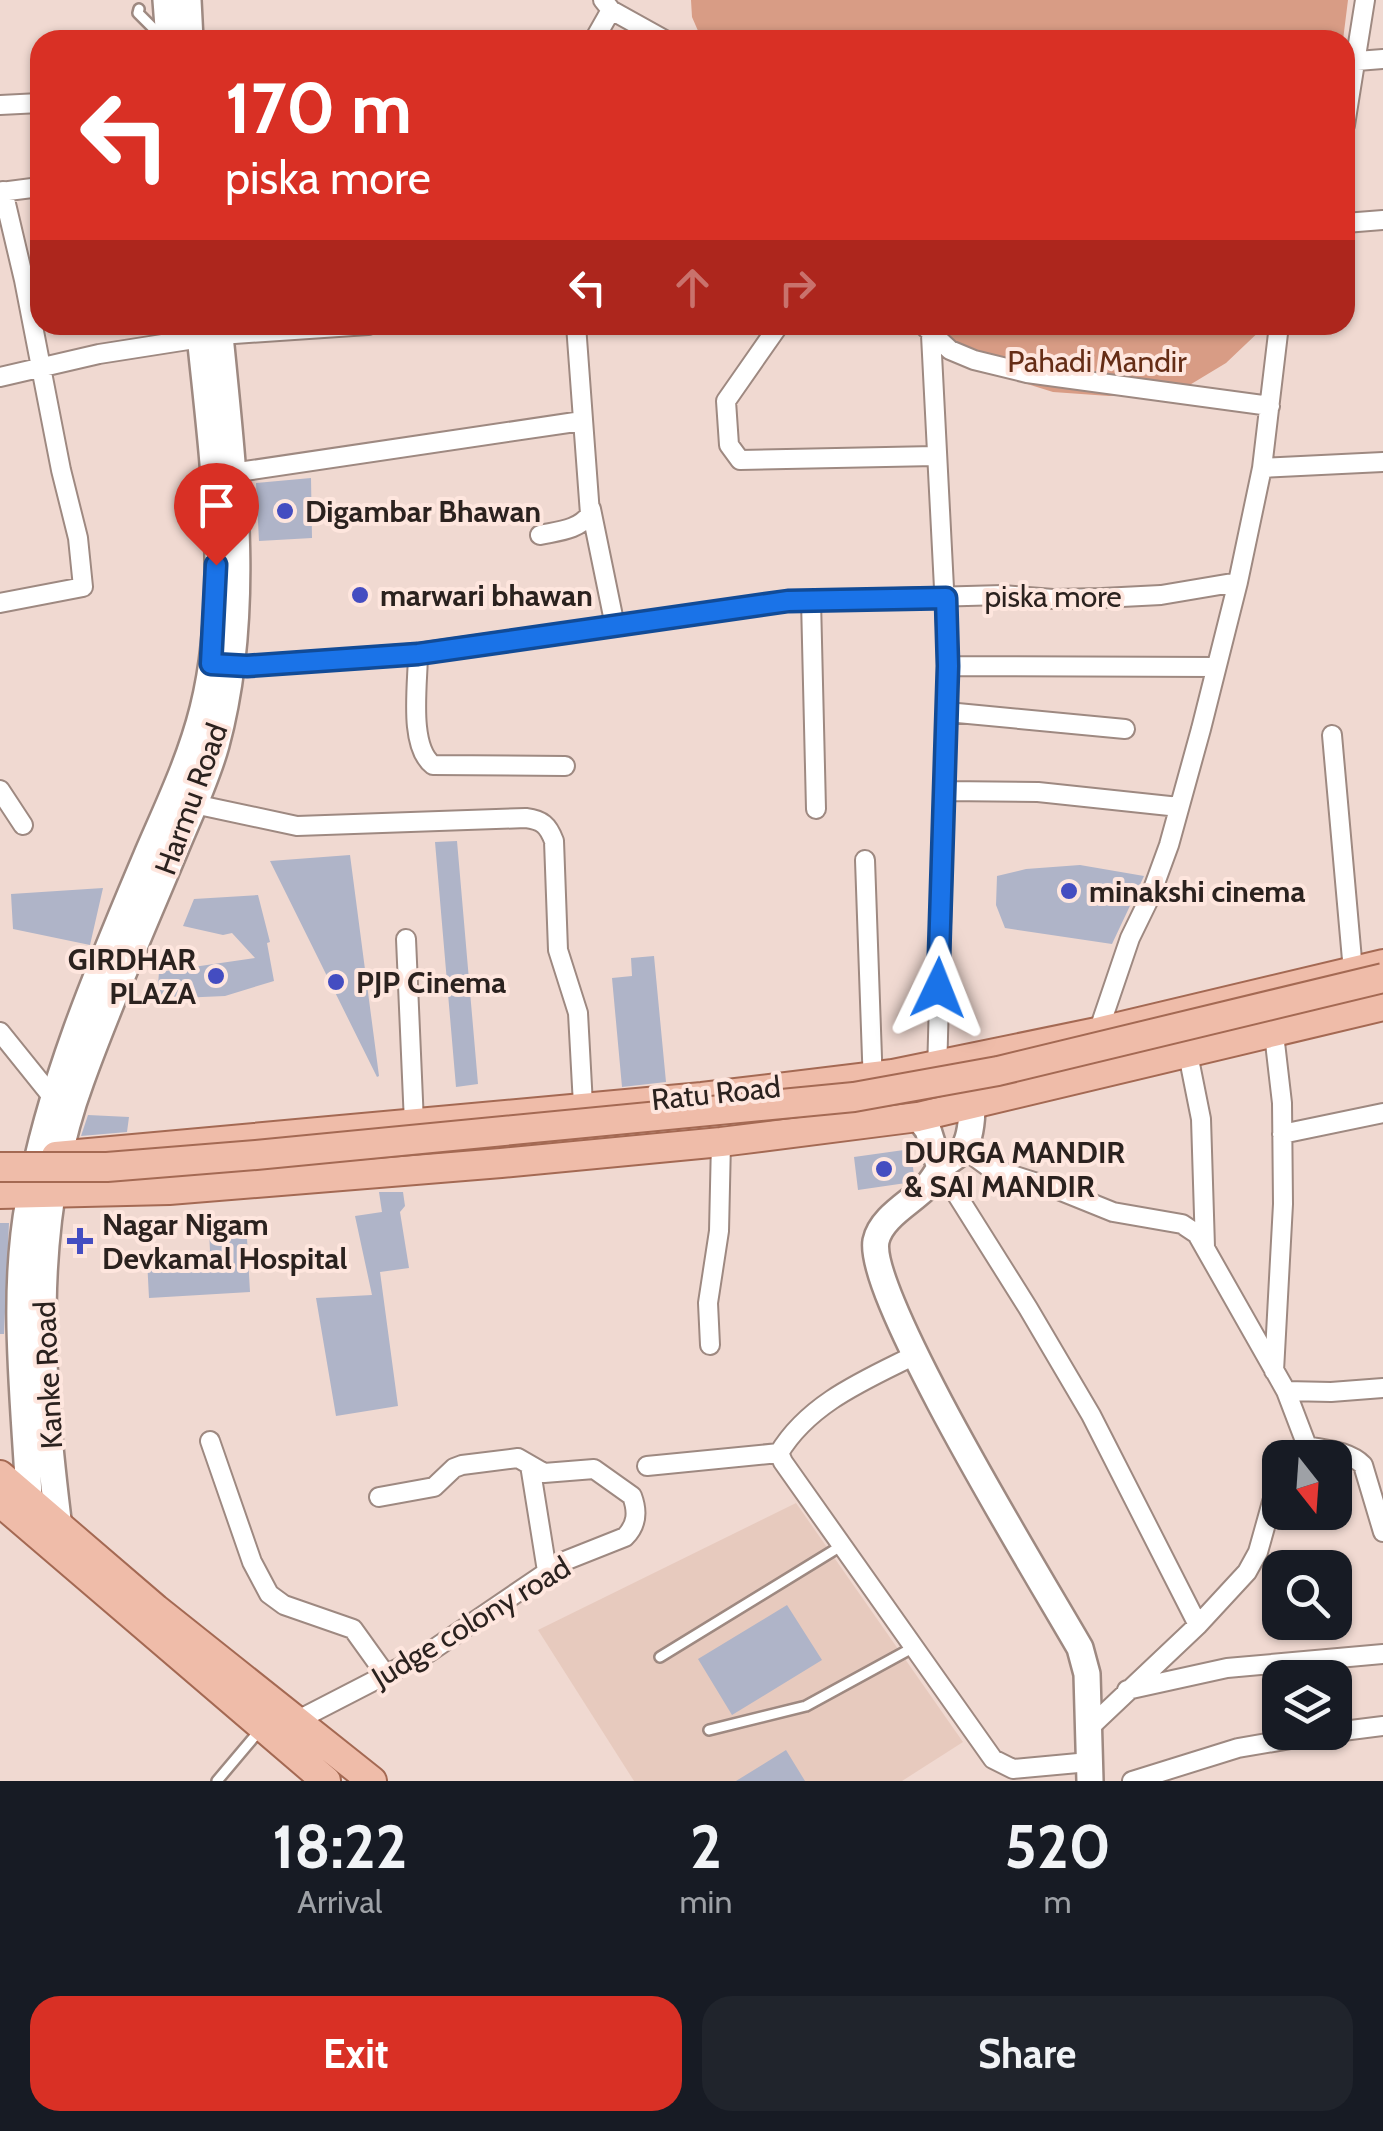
<!DOCTYPE html>
<html lang="en">
<head>
<meta charset="utf-8">
<style>
	body { margin:0; font-family:Cabin,sans-serif; background:#20242c; color:#f1f3f6; height:100vh; display:flex; flex-direction:column; font-size:38px; white-space:nowrap }
	* { box-sizing:border-box; margin:0 }
	p { font-size:32px; color:#9ea1a6 }
	.icon { flex:none; width:55px; height:55px; fill:none; stroke:currentColor; stroke-width:2; stroke-linecap:round; stroke-linejoin:round }
	.map { position:relative; height:1781px; overflow:hidden }
	.drawer { display:flex; flex-direction:column; background:#171b24; flex:1 }
	.drawer>* { flex:none }
	.banner { position:absolute; left:30px; top:30px; width:1325px; height:305px; border-radius:30px; box-shadow:0 2px 8px #0004; background:#d93025; color:#fff; overflow:hidden }
	.needle { width:65px; rotate:163deg }
	.tools { position:absolute; left:1262px; top:1440px; display:grid; gap:20px }
	.tools a { display:grid; place-items:center; width:90px; height:90px; border-radius:20px; background:#171b24; box-shadow:0 2px 8px #0004; font-size:50px }
	.pin { position:absolute; display:grid; place-items:center; width:85px; height:85px; color:#fff; margin:-102px -42px; border-radius:50% 50% 50% 0; rotate:-45deg; box-shadow:0 0 10px #0007 }
	.pin .icon { rotate:45deg }
	.me { position:absolute; width:110px; margin:-55px; rotate:2deg; stroke-linejoin:round; filter:drop-shadow(0 0 8px #0008) }
	.turn { display:flex; align-items:center; gap:35px; height:210px; padding:0 30px; font-size:45px }
	.turn .icon { width:130px; height:130px; stroke-width:2.5 }
	.turn b { display:block; font-size:70px; line-height:85px }
	.lanes { display:flex; align-items:center; height:95px; padding:0 30px; background:#0003; justify-content:center; gap:50px; direction:ltr }
	.lanes .off { opacity:.35 }
	.eta { display:flex; justify-content:space-evenly; align-items:center; height:170px; text-align:center }
	.eta b { font-size:60px; font-weight:800; line-height:70px }
	.action { display:flex; gap:20px; margin-top:auto; padding:20px 30px }
	.action a { flex:1; height:115px; border-radius:30px; background:#d93025; color:#fff; font-size:40px; font-weight:800; line-height:115px; text-align:center }
	.action a+a { background:#20242c; color:#f1f3f6 }
	.map>svg:first-child { display:block }
	.built { fill:#e7cabe }
	.green { fill:#d89c85 }
	.building { fill:#afb4c8 }
	.lines { fill:none; stroke-linecap:round; stroke-linejoin:round }
	.lane-casing { stroke:#9e8981; stroke-width:14 }
	.street-casing { stroke:#9e8981; stroke-width:22 }
	.secondary-casing { stroke:#9e8981; stroke-width:30 }
	.primary-casing { stroke:#a46953; stroke-width:32 }
	.lane { stroke:#fff; stroke-width:9 }
	.street { stroke:#fff; stroke-width:18 }
	.secondary { stroke:#fff; stroke-width:25 }
	.primary { stroke:#efbca9; stroke-width:28 }
	.primary-bridge-casing { stroke:#a46953; stroke-width:32; stroke-linecap:butt }
	.primary-bridge { stroke:#efbca9; stroke-width:28 }
	.route-casing { stroke:#114b97; stroke-width:25 }
	.route { stroke:#1a73e8; stroke-width:18 }
	.poi-dot { fill:#444dc1; stroke:#fee6de; stroke-width:4 }
	.labels { text-anchor:middle; dominant-baseline:central; stroke-width:8; stroke-linejoin:round; paint-order:stroke }
	.park-label { font-size:30px; fill:#652d16; stroke:#fee6de }
	.poi-label { font-size:30px; font-weight:bold; fill:#2b221f; stroke:#fee6de; text-anchor:start }
	.street-label { font-size:30px; fill:#2b221f; stroke:#fee6de }
</style>
</head>
<body>
<div class="map">
<svg width="1383" height="1781" viewBox="0 0 1383 1781">
	<rect width="100%" height="100%" fill="#f0d9d1"/>
	<path class="built" d="M796,1503L963,1742L902,1781H634L538,1630Z"/>
	<path class="green" d="M691,0H1348L1343,40H702L692,17Z
		M927,325H1266L1226,363L1178,392L1109,396L1053,392L995,374L944,349Z"/>
	<path class="building" d="M311,478L312,538L259,541L256,483Z
		M457,841L478,1084L456,1087L435,842Z
		M350,855L379,1076L377,1077L270,861Z
		M1080,865L1144,876L1112,944L1005,928L996,905L997,876L1026,869Z
		M103,888L90,945L13,929L11,894Z
		M258,895L270,942L267,943L274,981L225,996L157,999L159,972L255,958L232,933L223,935L183,926L194,899Z
		M654,956L666,1082L622,1087L612,978L632,976L631,958Z
		M88,1115L129,1117L127,1132L81,1136Z
		M911,1149L914,1176L906,1183L858,1190L854,1157Z
		M379,1192H403L405,1206L400,1212L409,1268L380,1272L398,1406L336,1416L316,1298L372,1295L355,1216L382,1212Z
		M0,1223H9L4,1334H0Z
		M231,1227L247,1238L250,1292L149,1298L147,1259L202,1260L210,1251L209,1230Z
		M787,1605L822,1660L732,1715L698,1659Z
		M786,1750L805,1781H736Z"/>
	<g class="lines">
		<g class="lane-casing">
			<path id="lane" d="M139,9L138,13L162,37
				M660,1657L841,1546
				M709,1730L806,1706L914,1647
				M217,1781L260,1730"/>
		</g>
		<g class="street-casing">
			<path id="street" d="M603,0L611,10L665,40
				M594,40L611,10
				M1357,61L1383,59
				M0,105L40,103
				M1345,125L1365,0
				M0,192L40,187
				M1345,223L1383,220
				M779,325L726,401L729,445L740,460L935,456
				M923,325L950,350L974,360L1027,373L1270,406
				M220,335L368,325
				M931,335L948,666L937,1074
				M0,377L99,354L201,338
				M1262,468L1383,462
				M232,473L582,421
				M591,509L615,626
				M540,535C558,531 579,530 590,514L576,325
				M811,600L816,809
				M0,603L83,587L78,538L61,470L24,280L3,191
				M418,653C418,683 408,746 433,765L565,766
				M222,665L247,666L418,653L788,601L1003,595L1053,599L1102,598L1161,595L1238,582
				M948,666L1215,667
				M947,712L1125,729
				M1332,735L1353,971
				M0,790L23,825
				M945,791L1038,792L1179,807
				M194,804L297,826L526,818C542,820 548,825 554,841L558,950L578,1013L583,1105
				M865,860L873,1086
				M406,939L414,1123
				M0,1032L54,1099
				M1274,1034L1282,1103L1283,1204L1274,1371
				M1096,1038L1130,938L1150,897L1169,845L1201,729L1238,582L1262,468L1279,325
				M1188,1054L1201,1119L1205,1247
				M1282,1134L1383,1113
				M964,1149L990,1168L1056,1189L1113,1212L1182,1224L1197,1234L1286,1391L1307,1446L1303,1458
				M940,1168L1028,1308L1091,1415L1198,1625
				M710,1345L708,1303L719,1231L721,1142
				M915,1355C865,1380 809,1403 779,1453L783,1462L993,1759L1013,1769L1089,1762
				M1286,1391L1331,1392L1383,1388
				M210,1441L252,1562L269,1594L284,1605L353,1629L386,1675
				M1307,1446C1327,1450 1349,1451 1363,1465L1383,1532
				M530,1465L547,1571
				M647,1466L779,1453
				M1127,1690L1227,1668L1383,1654
				M298,1720L428,1653L562,1562L625,1537C637,1525 638,1512 632,1496L594,1469L544,1473L518,1458L462,1465L454,1468L434,1487L379,1497
				M1087,1730L1198,1625L1247,1572L1258,1552L1272,1502L1280,1490
				M1335,1732L1383,1726
				M1132,1781L1238,1748L1331,1732"/>
		</g>
		<g class="secondary-casing">
			<path id="secondary" d="M166,0L169,40
				M188,0L190,40
				M972,1104C972,1117 971,1136 964,1148C959,1156 947,1161 941,1167C936,1173 933,1180 927,1186C912,1202 881,1217 876,1241C866,1296 1044,1585 1080,1648L1087,1674L1090,1781
				M918,1117L928,1130L940,1168
				M30,1517C26,1413 10,1302 29,1200C50,1082 100,966 146,857C167,808 190,761 203,709C233,589 211,447 199,325
				M60,1536C41,1384 27,1227 81,1081C109,1003 143,927 175,850C189,816 206,781 216,745C253,608 232,464 219,325"/>
		</g>
		<g class="primary-casing">
			<path id="primary" d="M56,1156L702,1097L893,1074L1097,1032L1383,964
				M0,1194L169,1190L501,1163L721,1142L918,1117L1383,1006
				M0,1475L156,1609L372,1781
				M0,1502L326,1781"/>
		</g>
		<use href="#lane" class="lane"/>
		<use href="#street" class="street"/>
		<use href="#secondary" class="secondary"/>
		<use href="#primary" class="primary"/>
		<g class="primary-bridge-casing">
			<path id="primary-bridge" d="M0,1167H107L256,1155L854,1097L998,1071L1383,978"/>
		</g>
		<use href="#primary-bridge" class="primary-bridge"/>
	</g>
	<g class="lines">
		<g class="route-casing">
			<path id="route" d="M216,565L211,664L247,666L418,654L788,601L946,598L948,666L938,988"/>
		</g>
		<use href="#route" class="route"/>
	</g>
	<g class="poi-dot">
		<circle cx="285" cy="511" r="10"/>
		<circle cx="360" cy="595" r="10"/>
		<circle cx="1069" cy="891" r="10"/>
		<circle cx="216" cy="976" r="10"/>
		<circle cx="336" cy="982" r="10"/>
		<circle cx="884" cy="1169" r="10"/>
		<path d="M75 1226h10v10h10v10h-10v10h-10v-10h-10v-10h10z"/>
	</g>
	<g class="labels">
		<g class="park-label">
			<text x="1097" y="361">Pahadi Mandir</text>
		</g>
		<g class="poi-label">
			<text x="305" y="511">Digambar Bhawan</text>
			<text x="380" y="595">marwari bhawan</text>
			<text x="1089" y="891">minakshi cinema</text>
			<text x="196" y="959" text-anchor="end">GIRDHAR<tspan x="196" dy="34">PLAZA</tspan></text>
			<text x="356" y="982">PJP Cinema</text>
			<text x="904" y="1152">DURGA MANDIR<tspan x="904" dy="34">&amp; SAI MANDIR</tspan></text>
			<text x="102" y="1224">Nagar Nigam<tspan x="102" dy="34">Devkamal Hospital</tspan></text>
		</g>
		<g class="street-label">
			<text x="1053" y="596">piska more</text>
			<text transform="translate(191 799) rotate(-70)">Harmu Road</text>
			<text transform="translate(716 1093) rotate(-6)">Ratu Road</text>
			<text transform="translate(48 1375) rotate(-93)">Kanke Road</text>
			<text transform="translate(471 1622) rotate(-31)">Judge colony road</text>
		</g>
	</g>
</svg>
<div class="tools">
<a><svg class="needle" viewBox="-14 -14 28 28"><path d="M0-13l5 13h-10z" fill="#e53935"/><path d="M0 13l5-13h-10z" fill="#9ea1a6"/></svg></a>
<a><svg class="icon" aria-label="search" viewBox="0 0 24 24"><circle cx="10" cy="10" r="6"/><path d="M15 15l6 6"/></svg></a>
<a><svg class="icon" aria-label="layers" viewBox="0 0 24 24"><path d="M12 4l9 5-9 5-9-5zM3 14l9 5 9-5"/></svg></a>
</div>
<div class="pin" style="left:216px;top:565px;background:#d93025"><svg class="icon" aria-label="arrive" viewBox="0 0 24 24"><path d="M6 21V4h12l-3 4 3 4H6"/></svg></div>
<svg class="me" style="left:938px;top:988px" viewBox="-20 -20 40 40"><path d="M0-17L14 15 0 8-14 15z" fill="#1a73e8" stroke="#fff" stroke-width="4"/></svg>
<div class="banner">
<div class="turn"><svg class="icon" aria-label="left" viewBox="0 0 24 24"><path d="M17 20v-9H6M10 6l-5 5 5 5"/></svg><div><b>170 m</b>piska more</div></div>
<div class="lanes"><svg class="icon" aria-label="left" viewBox="0 0 24 24"><path d="M17 20v-9H6M10 6l-5 5 5 5"/></svg><svg class="icon off" aria-label="ahead" viewBox="0 0 24 24"><path d="M12 20V5M6 11l6-6 6 6"/></svg><svg class="icon off" aria-label="right" viewBox="0 0 24 24"><path d="M7 20v-9h11M14 6l5 5-5 5"/></svg></div>
</div>
</div>
<section class="drawer">
<div class="eta">
<div><b>18:22</b><p>Arrival</p></div>
<div><b>2</b><p>min</p></div>
<div><b>520</b><p>m</p></div>
</div>
<div class="action"><a>Exit</a><a>Share</a></div>
</section>
</body>
</html>
